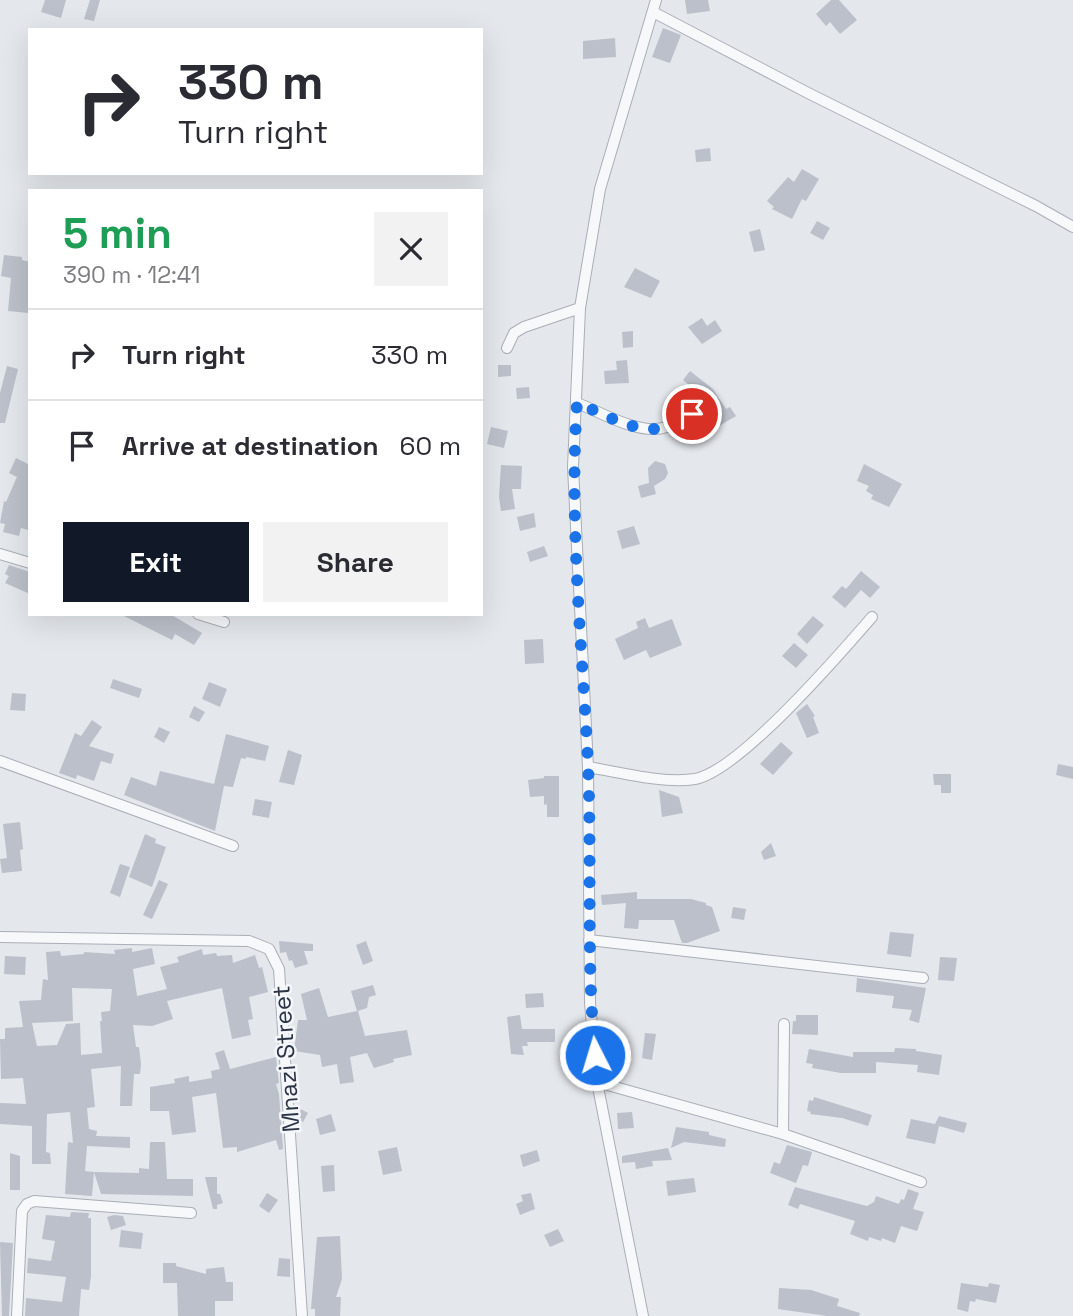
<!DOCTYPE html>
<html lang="en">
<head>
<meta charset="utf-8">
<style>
	body { margin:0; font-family:"Space Grotesk",sans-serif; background:#f2f2f3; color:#2b2b33; height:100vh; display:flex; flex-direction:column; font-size:26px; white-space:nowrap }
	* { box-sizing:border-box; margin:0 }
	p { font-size:23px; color:#7c7c81 }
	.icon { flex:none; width:38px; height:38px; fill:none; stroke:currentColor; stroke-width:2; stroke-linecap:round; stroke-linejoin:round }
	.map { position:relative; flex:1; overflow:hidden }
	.details { position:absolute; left:28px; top:189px; width:455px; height:427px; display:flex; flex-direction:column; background:#fff; border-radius:0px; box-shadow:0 7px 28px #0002 }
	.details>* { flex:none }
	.guide { position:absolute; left:28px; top:28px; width:455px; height:147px; border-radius:0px; box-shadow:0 7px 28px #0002; background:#fff; color:#2b2b33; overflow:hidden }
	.pin { position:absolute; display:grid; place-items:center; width:60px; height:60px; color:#fff; margin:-30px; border:4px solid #fff; border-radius:50%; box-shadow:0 2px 7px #0007 }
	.me { position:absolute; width:77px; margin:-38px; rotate:355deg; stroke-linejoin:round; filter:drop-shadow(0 0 5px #0008) }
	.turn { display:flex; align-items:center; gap:24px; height:147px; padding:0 35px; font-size:32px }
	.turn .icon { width:91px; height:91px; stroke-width:2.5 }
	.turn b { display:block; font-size:49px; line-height:60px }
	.round { display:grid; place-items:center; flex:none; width:74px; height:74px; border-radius:0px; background:#f2f2f3 }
	.summary { display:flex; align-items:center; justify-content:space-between; height:119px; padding:0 35px }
	h1 { font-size:42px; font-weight:700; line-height:52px; color:#1e9e55 }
	.button { display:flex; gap:14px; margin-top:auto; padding:14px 35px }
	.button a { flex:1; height:80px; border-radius:0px; background:#111827; color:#fff; font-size:28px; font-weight:700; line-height:80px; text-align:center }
	.button a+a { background:#f2f2f3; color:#2b2b33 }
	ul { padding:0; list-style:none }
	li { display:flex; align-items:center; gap:21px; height:91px; padding:0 35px; border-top:2px solid #e1e1e2 }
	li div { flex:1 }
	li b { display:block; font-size:26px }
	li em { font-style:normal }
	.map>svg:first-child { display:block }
	.building { fill:#bbc0ca; fill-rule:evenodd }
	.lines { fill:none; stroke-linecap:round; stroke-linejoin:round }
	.minor-casing { stroke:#a9aeb7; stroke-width:12 }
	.minor { stroke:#f7f8fa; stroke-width:10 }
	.route { stroke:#1a73e8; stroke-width:12; stroke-dasharray:0 21.6 }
	.labels { text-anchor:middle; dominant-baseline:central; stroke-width:5; stroke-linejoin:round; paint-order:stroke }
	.street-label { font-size:24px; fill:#2b3445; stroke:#f4f6f9 }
</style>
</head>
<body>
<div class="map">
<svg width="1073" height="1316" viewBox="0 0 1073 1316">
	<rect width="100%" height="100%" fill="#e4e7ec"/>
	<path class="building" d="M45,0H66L61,18L41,12Z
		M90,0H100L94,21L84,19Z
		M685,0H708L710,11L687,14Z
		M831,0H839L857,20L840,34L830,22L826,26L816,14Z
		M663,28L681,35L670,63L652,57Z
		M615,38L616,57L583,59V41Z
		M710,148L711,161L696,162L695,150Z
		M802,169L819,179L806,201L802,199L792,219L772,209L774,207L767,201L788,177L794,182Z
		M817,221L830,228L823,240L810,233Z
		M760,229L765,250L754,252L749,232Z
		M4,255L22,257V260L30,262L29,313L8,311L11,278L1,276Z
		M635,268L660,281L651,298L624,287Z
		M702,318L707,326L715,320L722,331L702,344L688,327Z
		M633,331V347L623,348L622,332Z
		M627,360L629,383L605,384L604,371L617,370L616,361Z
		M498,365H511V376L498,377Z
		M7,366L18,369L5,423H0V393Z
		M690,371L713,389L726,409L730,407L736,416L707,433L702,426L699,427L695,421L699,417V410L708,404L696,395L698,392L683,380Z
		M529,387L530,398L517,399L516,388Z
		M491,427L508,431L504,448L487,444Z
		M16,458L30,465V524L28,530L21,528L19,536L3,532L5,524L0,523L4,501L6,502L17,477L9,473Z
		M655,461L665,464L668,473L665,479L654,486L656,494L641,498L638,486L649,483L648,468Z
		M864,464L902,484L889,507L871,499L873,495L866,491L869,486L857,481Z
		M501,465L522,466L521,489H512L515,509L501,511L499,497Z
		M534,513L536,527L520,531L517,517Z
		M634,526L640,544L622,549L617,531Z
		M544,546L548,556L530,562L527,552Z
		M9,565L30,572V594L5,583L9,576L5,574Z
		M861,571L880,587L870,598L861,590L845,608L832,597L842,586L846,589Z
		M120,614H170L202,633L194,645L175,634L172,640Z
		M813,616L824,625L807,644L797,634Z
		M645,618L649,628L672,619L682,645L650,658L646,650L624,660L615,639L638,628L636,622Z
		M543,639L544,663L525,664L524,640Z
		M794,643L808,655L796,668L782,656Z
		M113,679L142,689L139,698L110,688Z
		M209,682L227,689L220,707L202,699Z
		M12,693L26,694L25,711L10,710Z
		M807,704L815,716L813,717L819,733L807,738L796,713Z
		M194,706L205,712L199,722L189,717Z
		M92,720L102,727L89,746L114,754L111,764L101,761L94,781L77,775L76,779L59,773L75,733L81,736Z
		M159,727L170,732L164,743L154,737Z
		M226,734L269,746L265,761L246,757V759L241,758L233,787L224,786L215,831L124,795L131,777L156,786L160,771L214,784Z
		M781,742L793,753L773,775L760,764Z
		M288,750L302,755L294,785L279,782Z
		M1058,764L1073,767V779L1056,775Z
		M933,774H951V793H941V785H934Z
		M544,776H559V817H547V804L544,805V796L530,797L528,780L544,778Z
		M659,790L679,797L683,813L662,817Z
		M255,799L272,802L269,818L252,815Z
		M20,822L23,849L20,850L22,871L2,873L0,859L7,858L3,824Z
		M145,834L156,839L155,843L166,847L152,887L129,877Z
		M771,843L776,856L764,860L761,852Z
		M120,864L130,867L120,897L110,893Z
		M159,880L168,884L152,919L143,915Z
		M637,892V899H691L706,903V905L712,907L720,931L687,943H682L674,920H639L638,929L624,928L626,903L602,905L601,895Z
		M733,907L746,909L744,920L731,918Z
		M890,932L914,934L911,957L887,954Z
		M279,941L313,944V951H304L308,964L295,968L292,960L289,961L286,952L280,953Z
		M366,941L373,961L363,965L356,945Z
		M132,948V952L152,948L155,964L133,969L137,996L167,989L160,967L179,962L177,957L202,949L203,955L216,953L217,956L232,955L233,963L255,955L259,968L262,967L268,992L249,997L253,1019L248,1020L251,1035L232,1039L222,988L167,1001L173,1019L152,1026L133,1025L136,1047H139L141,1064L140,1074H134L132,1106H120L121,1066L91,1069L95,1107L87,1108L89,1129L97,1131L96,1136L130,1137V1148L87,1146L85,1171L94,1172L92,1196L65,1194L68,1142L73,1143L70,1112L47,1114L46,1152L50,1153L51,1164H32V1126L0,1124V1103L26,1104L23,1078L1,1079L0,1039H5V1028L23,1027L19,1001L41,1000L43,979L48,980L46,952L60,951L61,956L84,954V952L115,954L114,950ZM72,988L112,989L110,1011L101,1012L102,1021H100L102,1053L81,1055L80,1023L66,1024L57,1045L37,1046L32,1023L73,1021Z
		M5,956L26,957L25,975L4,974Z
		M940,957L957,958L954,981L938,980Z
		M857,978L926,988L919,1023L909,1020L912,1010L892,1008L894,996L856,992Z
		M373,985L376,995L369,997L367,1008L358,1011L365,1036L407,1030L412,1055L393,1059L394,1062L374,1068L367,1053L350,1057L354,1082L340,1084L337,1064L322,1067L320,1055L294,1051L298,1020H307L301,994L319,988L328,1017L357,1011L351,991Z
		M543,993L544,1007L526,1008L525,994Z
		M520,1015L522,1029H555V1042H527L528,1046H522L524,1055L511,1054L507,1017Z
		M796,1015H818V1035L792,1034L793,1021H796Z
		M645,1033L656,1034L652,1060L642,1058Z
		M895,1048L916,1049V1051L942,1055L939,1075L917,1072L918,1065L876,1062V1073H841L812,1068L813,1064L806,1063L809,1049L853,1057V1052H894Z
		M224,1050L230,1069L276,1057L279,1083L276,1084L279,1094L283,1149L279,1150L276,1140L237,1152V1147L223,1148L216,1093L192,1097L196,1132L172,1135L169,1111H150V1087L175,1083L174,1079L189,1076V1082L212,1078L211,1071L220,1069L215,1053Z
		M814,1097L872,1115L868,1126L842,1118L810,1114L811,1112L807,1111L809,1100L813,1101Z
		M297,1107L308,1113L303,1122L297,1119Z
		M632,1112L634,1128L618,1129L617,1113Z
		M331,1114L336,1131L320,1135L316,1119Z
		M939,1116L967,1123L964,1133L939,1126L935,1144L906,1138L911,1119L935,1124Z
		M676,1127L709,1132V1135L726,1139L725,1147L684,1142L671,1148Z
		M150,1142H165L167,1179H193V1196L101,1194L94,1172L139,1173V1168L149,1169Z
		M787,1145L812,1152L808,1166L803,1165L796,1183L770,1173L774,1162L780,1164Z
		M397,1147L402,1171L383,1175L378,1151Z
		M668,1148L672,1160L652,1161L653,1166L636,1169L635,1162L622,1163V1156Z
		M537,1150L540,1161L523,1167L520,1155Z
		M10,1153L20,1156V1190H10Z
		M334,1165L335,1191L323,1192L321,1166Z
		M205,1177H217V1194H220L223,1203L217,1205V1209H213Z
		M694,1178L696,1192L668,1196L666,1181Z
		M795,1187L867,1206L874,1202L876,1196L899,1204L901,1199L904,1200L908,1189L919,1193L913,1209L924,1212L917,1231L901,1226L895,1243L882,1238L881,1241L869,1237L868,1241L850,1234L855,1221L800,1204L798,1209L788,1205Z
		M267,1193L278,1200L269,1213L259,1206Z
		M531,1193L535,1209L520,1215L516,1204L523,1201L521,1195Z
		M71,1212L89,1213L88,1218H91V1276L89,1290L81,1289L79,1316H25L26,1298L62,1302L66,1277L27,1273L28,1258L51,1261L55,1241L42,1239L46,1215L70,1217Z
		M114,1215L123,1216L126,1225L111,1230L107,1217Z
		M558,1229L564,1241L550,1247L544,1235Z
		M121,1230L143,1233L141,1249L119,1247Z
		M340,1236L342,1279L336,1297H341L340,1316H315V1309H311L317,1237Z
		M0,1242L13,1243L9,1316H2Z
		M279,1258L290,1259V1277L277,1276Z
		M163,1263H176V1266L206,1274V1269L224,1267L226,1282H233V1301H215V1316H178L177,1283H163Z
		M961,1283L988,1287L989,1283L1000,1285L996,1303L976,1299L975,1302L970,1301L968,1312L957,1309Z
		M779,1288L811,1290L839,1299L837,1306L860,1313L859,1316H827L778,1309Z"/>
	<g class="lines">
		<g class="minor-casing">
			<path id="minor" d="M653,12L810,94L1036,206L1073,227
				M507,348L514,333L524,327L580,308
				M577,403C603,413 639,436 667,427C676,425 684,418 692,414
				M0,554L30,563
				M198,614L224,622
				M0,761L233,846
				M588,767C619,772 663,784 695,779C739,771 840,654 872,617
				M0,937L249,941L269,949L279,969L302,1316
				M589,940L923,978
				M597,1082L783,1134L921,1182
				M783,1134L784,1024
				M17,1316L22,1211L27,1204L34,1201L191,1213
				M643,1316L597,1082L590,1003L588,767L573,467L580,308L600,189L656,0"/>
		</g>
		<use href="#minor" class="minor"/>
	</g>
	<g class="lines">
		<path class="route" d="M595,1055C586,958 592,861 588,763C582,643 569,523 577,403C603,413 638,436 667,427C676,425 684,418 692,414"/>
	</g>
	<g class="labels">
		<g class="street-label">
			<text transform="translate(286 1059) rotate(-94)">Mnazi Street</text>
		</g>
	</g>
</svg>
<div class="pin" style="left:692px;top:414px;background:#d93025"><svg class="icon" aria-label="arrive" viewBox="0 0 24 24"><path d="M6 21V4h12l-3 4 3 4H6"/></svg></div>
<svg class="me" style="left:595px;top:1055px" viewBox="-20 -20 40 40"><circle r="17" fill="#1a73e8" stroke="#fff" stroke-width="3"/><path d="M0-11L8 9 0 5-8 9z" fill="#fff"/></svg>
<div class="guide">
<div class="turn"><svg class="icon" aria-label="right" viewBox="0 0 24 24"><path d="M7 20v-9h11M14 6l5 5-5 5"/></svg><div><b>330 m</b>Turn right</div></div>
</div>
<section class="details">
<div class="summary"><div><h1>5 min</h1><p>390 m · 12:41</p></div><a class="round"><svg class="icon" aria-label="close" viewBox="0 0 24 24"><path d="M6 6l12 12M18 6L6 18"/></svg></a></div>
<ul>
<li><svg class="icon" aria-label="right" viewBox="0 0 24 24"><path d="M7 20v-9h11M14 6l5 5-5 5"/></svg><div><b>Turn right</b></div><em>330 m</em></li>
<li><svg class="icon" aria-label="arrive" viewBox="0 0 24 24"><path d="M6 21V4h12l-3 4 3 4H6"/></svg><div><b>Arrive at destination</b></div><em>60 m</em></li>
</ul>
<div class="button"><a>Exit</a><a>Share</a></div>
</section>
</div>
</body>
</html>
